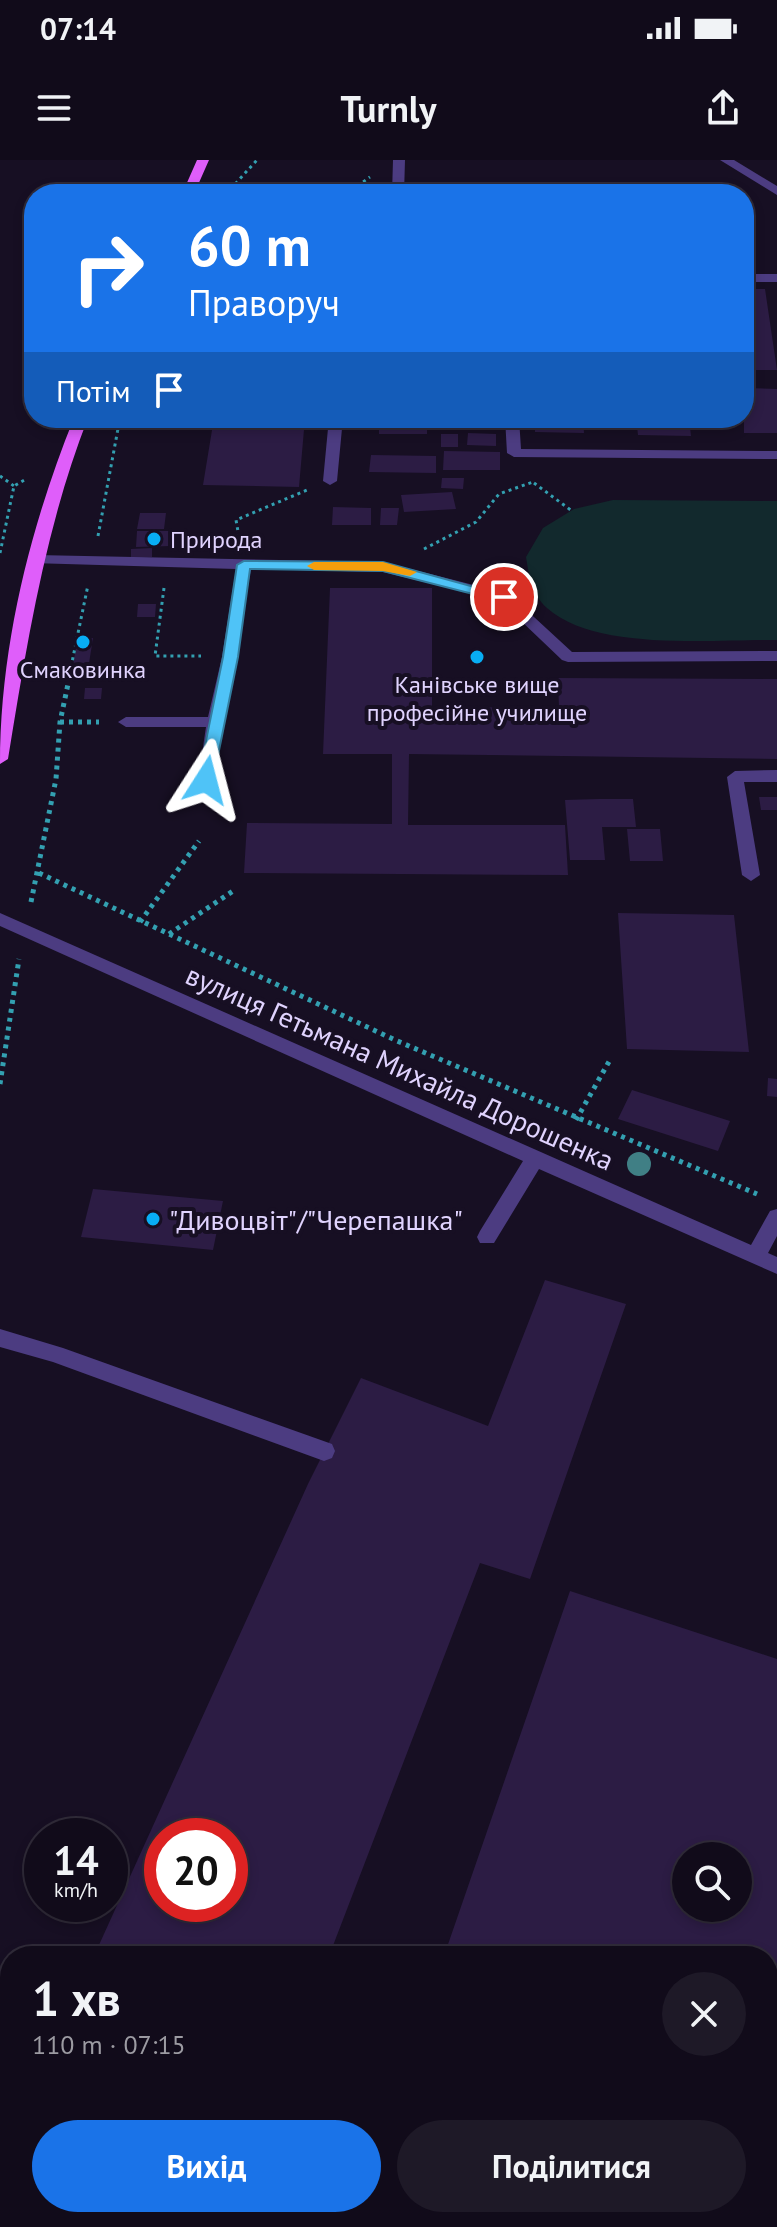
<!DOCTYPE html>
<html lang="uk">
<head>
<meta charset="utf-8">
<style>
	body { margin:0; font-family:"PT Sans",sans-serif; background:#1e1927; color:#f1f3f6; height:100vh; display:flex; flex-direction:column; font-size:30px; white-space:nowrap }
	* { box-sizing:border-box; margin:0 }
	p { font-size:26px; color:#9c9ba2 }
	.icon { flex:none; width:44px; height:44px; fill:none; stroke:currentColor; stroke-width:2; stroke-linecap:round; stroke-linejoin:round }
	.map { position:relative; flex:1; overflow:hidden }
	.drawer { position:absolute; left:0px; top:1786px; width:778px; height:282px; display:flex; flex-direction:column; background:#110b1a; border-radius:32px 32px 0 0; box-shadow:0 4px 12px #0003,0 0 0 2px #302b39 }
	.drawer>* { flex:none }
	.banner { position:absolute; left:24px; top:24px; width:730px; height:244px; border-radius:32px; box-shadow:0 4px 12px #0003,0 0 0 2px #302b39; background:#1a73e8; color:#fff; overflow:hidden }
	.fabs { position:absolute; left:672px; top:1682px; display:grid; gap:16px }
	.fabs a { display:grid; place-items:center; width:80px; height:80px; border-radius:50%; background:#110b1a; box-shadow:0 4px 12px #0003,0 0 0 2px #302b39; font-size:40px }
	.speed { position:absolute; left:24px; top:1658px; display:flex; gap:16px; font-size:40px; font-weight:700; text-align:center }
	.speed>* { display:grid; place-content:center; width:104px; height:104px; border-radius:50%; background:#110b1a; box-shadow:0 4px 12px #0003,0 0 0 2px #302b39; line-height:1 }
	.speed small { font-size:20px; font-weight:400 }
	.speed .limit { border:12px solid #d22; background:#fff; color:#111 }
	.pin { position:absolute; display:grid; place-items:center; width:68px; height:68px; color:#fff; margin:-34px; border:4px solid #fff; border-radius:50%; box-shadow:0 2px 8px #0007 }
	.me { position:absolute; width:88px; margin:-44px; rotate:9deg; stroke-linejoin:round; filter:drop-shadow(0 0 6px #0008) }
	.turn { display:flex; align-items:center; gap:28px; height:168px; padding:0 32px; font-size:36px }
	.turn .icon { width:104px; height:104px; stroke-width:2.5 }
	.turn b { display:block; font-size:56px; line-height:68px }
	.then { display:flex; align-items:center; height:76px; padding:0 32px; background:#0003; gap:16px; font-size:30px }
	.round { display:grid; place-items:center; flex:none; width:84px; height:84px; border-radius:42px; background:#1e1927 }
	.overview { display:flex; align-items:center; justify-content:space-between; height:136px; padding:0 32px }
	h1 { font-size:48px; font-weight:600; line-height:60px }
	.action { display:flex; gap:16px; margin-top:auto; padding:16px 32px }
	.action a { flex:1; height:92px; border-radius:48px; background:#1a73e8; color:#fff; font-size:32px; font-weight:600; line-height:92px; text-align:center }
	.action a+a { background:#1e1927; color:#f1f3f6 }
	.status { display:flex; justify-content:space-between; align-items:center; height:56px; padding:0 40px; background:#110b1a; direction:ltr }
	.status svg { height:22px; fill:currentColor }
	header { display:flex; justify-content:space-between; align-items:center; height:104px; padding:0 32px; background:#110b1a; font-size:36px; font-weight:600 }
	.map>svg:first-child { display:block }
	.green { fill:#12292d }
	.building { fill:#2c1c44; fill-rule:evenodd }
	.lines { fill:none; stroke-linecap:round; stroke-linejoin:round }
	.path-far1 { stroke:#33a0b1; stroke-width:3; stroke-dasharray:3 4; stroke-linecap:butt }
	.path { stroke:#33a0b1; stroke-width:5; stroke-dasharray:4 5; stroke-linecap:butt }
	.minor { fill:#4c3c81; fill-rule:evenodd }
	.major { fill:#df5efa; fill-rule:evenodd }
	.tree { fill:#407f85 }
	.route { fill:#4fc3f7; stroke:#337fa1; stroke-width:2 }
	.slow { fill:#f59e0b }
	.poi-dot { fill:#08adf4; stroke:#170f23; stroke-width:3 }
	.labels { text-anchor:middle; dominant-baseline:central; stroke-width:8; stroke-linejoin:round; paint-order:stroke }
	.far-poi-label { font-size:24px; fill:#e0d3fe; stroke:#170f23 }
	.street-label { font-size:28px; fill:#e0d3fe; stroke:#170f23 }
	.poi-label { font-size:28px; fill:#e0d3fe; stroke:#170f23; text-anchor:start }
</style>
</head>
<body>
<div class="status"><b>07:14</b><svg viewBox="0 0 49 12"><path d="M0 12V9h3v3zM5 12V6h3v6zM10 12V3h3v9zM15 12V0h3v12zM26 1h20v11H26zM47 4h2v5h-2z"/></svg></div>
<header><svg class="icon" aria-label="menu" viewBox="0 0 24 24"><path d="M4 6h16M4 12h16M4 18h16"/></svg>Turnly<svg class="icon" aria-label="share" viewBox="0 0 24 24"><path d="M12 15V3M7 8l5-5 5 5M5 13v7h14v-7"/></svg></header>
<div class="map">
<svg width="777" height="2067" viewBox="0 0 777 2067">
	<rect width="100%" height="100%" fill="#170f23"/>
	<path class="green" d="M613,340L777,341V480C714,479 596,492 547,448C532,435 529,416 526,397L543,368L574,349Z"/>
	<path class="building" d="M744,129H765L777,210H744Z
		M744,228L777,229V273H744Z
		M214,258H305L299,327L203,325Z
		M379,258H427V274H379Z
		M535,258H583L584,273L535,272Z
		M636,258H689L691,276L638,275Z
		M468,273L496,274V286L467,285Z
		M441,274H458V287H441Z
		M444,291L500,292V310H443Z
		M371,295L436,296V313L369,312Z
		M442,318H464L463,329L441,328Z
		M452,332L456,349L404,352L401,335Z
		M333,347L371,348V365H332Z
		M381,348H399L397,365H380Z
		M140,353H166L164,369H137Z
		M137,371H172L171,386L136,387Z
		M152,388V397L131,398V389Z
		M330,428H432V547L559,548L558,518L777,519V599L409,594L408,665H565L568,715L244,713L247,663L392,664V594H323Z
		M138,444H156L155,457H137Z
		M78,477L93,478L87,516H71Z
		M85,528H102L101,539H84Z
		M759,637H777V650H761Z
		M599,639H633L636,667H602L605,700H570L565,640Z
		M627,669H660L663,701H630Z
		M618,753L734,755L749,892L627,889Z
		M768,918L777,919V937L767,936Z
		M632,930L730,961L718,991L618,959Z
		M93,1029L223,1041L213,1090L81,1077Z
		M545,1120L626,1144L530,1419L480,1403L329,1796H94L308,1324L361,1218L488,1266ZM162,1676H230V1744H162Z
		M570,1431L777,1499V2067H0V2003L10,1981V2058H768V1796H444ZM686,1696H738V1748H686Z"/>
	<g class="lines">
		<path class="path-far1" d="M226,34L257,0
			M346,34L370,17
			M0,316L14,326
			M534,323L572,351
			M98,376L120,258
			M239,377L236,360L307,330
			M424,389L476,362L499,334L533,322
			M0,393L14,326L26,319
			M164,428L155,496H201
			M71,507L88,425"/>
		<path class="path" d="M60,562H99
			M39,713L395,880L757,1034
			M31,742L56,619L60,562L72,505
			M140,762L199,681
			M169,774L233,731
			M0,924L19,799
			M576,960L611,898"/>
		<path class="minor" d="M393,0H405L404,34H392Z
			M720,0H734L777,26V35Z
			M744,114H777V122H744Z
			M329,258H343L337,321L330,325L323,321Z
			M505,258H519L521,289L777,291V299L514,297L507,293Z
			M36,395L383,402L509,434L572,492L777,491V501L568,502L562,500L499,440L383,412L251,409L214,620L206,626L198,620L206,567H126L118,562L126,557H208L222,497L236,409L31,403V397Z
			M777,610V622H744L760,715L751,721L742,715L727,617L735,611Z
			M0,753L751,1085L770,1051L777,1049V1076L768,1093L777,1097V1114L539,1009L494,1083H480L477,1077L480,1071L523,1001L0,766Z
			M0,1169L63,1188L332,1284L335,1291L332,1298L324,1301L53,1202L0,1187Z"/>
		<path class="major" d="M197,0H209L194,34H182Z
			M74,258H88C45,368 27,483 8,599L0,604C0,487 30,367 74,258Z"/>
	</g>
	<circle class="tree" cx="639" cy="1004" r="12"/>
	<path class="route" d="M244,401L383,402L511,437L504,442L383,411L250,409L238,497L213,620L206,625L198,620L223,497L237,405Z"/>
	<path class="slow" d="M383,402L417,412L410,416L383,411L314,410L307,406L314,402Z"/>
	<g class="poi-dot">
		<circle cx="154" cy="379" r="8"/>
		<circle cx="83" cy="482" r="8"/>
		<circle cx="477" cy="497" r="8"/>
		<circle cx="153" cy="1059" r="8"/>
	</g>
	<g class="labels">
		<g class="far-poi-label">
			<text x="170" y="379" text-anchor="start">Природа</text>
			<text x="83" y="509">Смаковинка</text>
			<text x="477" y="524">Канівське вище<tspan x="477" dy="28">професійне училище</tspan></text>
		</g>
		<g class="street-label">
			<text transform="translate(400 907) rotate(24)">вулиця Гетьмана Михайла Дорошенка</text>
		</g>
		<g class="poi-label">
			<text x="169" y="1059">"Дивоцвіт"/"Черепашка"</text>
		</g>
	</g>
</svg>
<div class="fabs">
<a><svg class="icon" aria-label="search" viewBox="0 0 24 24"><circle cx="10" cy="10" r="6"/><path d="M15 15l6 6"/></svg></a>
</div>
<div class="speed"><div>14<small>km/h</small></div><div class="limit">20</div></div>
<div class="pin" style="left:504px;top:437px;background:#d93025"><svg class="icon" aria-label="arrive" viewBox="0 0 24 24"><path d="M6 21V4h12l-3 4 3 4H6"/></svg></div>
<svg class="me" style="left:206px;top:620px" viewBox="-20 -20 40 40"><path d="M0-17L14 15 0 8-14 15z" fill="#4fc3f7" stroke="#fff" stroke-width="4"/></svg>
<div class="banner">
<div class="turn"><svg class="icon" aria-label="right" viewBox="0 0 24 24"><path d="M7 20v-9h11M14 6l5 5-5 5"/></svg><div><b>60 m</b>Праворуч</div></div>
<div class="then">Потім<svg class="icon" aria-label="arrive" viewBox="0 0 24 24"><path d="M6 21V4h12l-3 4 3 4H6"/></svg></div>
</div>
<section class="drawer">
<div class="overview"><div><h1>1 хв</h1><p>110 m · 07:15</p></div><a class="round"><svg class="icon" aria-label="close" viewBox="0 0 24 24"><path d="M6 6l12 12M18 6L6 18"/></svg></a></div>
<div class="action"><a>Вихід</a><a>Поділитися</a></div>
</section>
</div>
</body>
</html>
